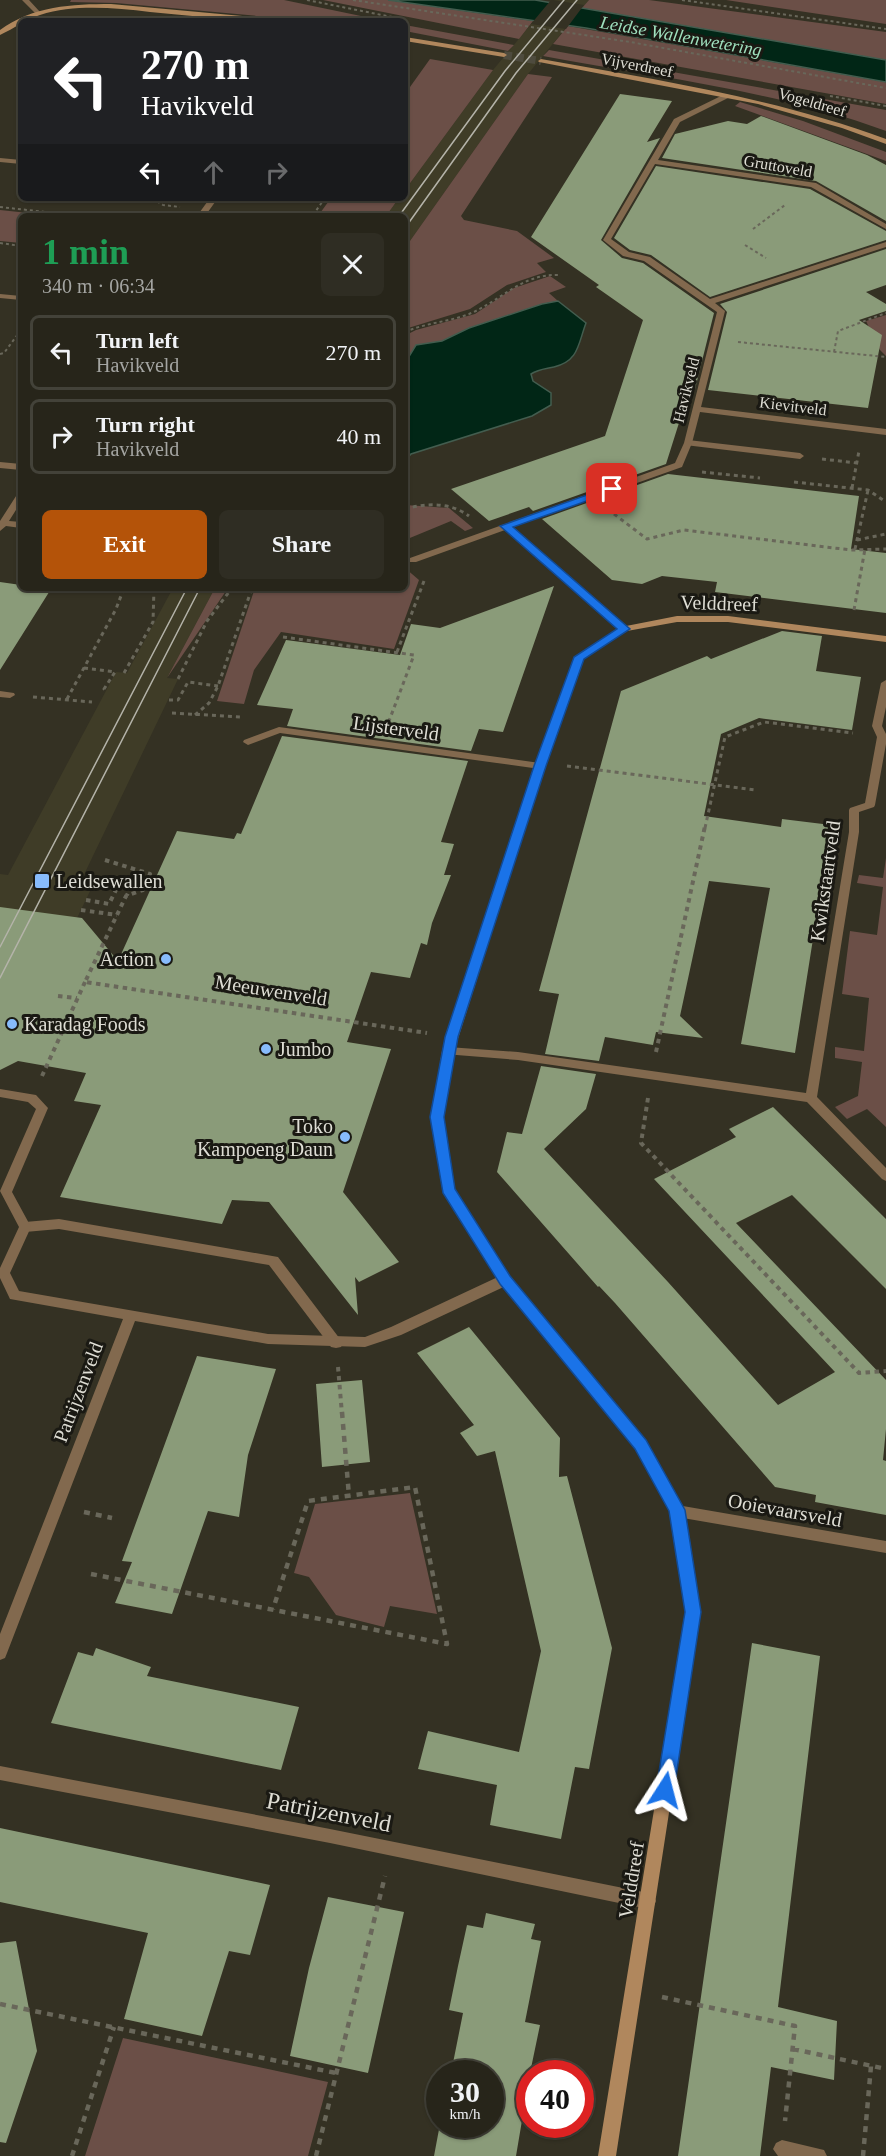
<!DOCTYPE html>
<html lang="en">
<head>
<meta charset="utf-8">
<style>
	body { margin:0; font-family:"Times New Roman",serif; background:#2f2d23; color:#f1f3f6; height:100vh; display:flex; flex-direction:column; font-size:22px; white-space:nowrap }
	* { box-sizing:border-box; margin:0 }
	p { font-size:20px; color:#a4a5a2 }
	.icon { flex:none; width:33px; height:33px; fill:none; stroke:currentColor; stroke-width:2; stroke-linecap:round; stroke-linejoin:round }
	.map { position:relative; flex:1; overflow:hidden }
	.panel { position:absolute; left:18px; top:213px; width:390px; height:378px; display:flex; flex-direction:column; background:#27251a; border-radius:9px; box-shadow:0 2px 4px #0004,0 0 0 2px #434239 }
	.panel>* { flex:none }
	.banner { position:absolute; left:18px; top:18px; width:390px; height:183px; border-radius:9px; box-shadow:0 2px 4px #0004,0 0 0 2px #434239; background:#202124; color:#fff; overflow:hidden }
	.speed { position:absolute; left:426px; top:2060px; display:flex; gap:12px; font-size:30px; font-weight:700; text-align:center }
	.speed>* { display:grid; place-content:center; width:78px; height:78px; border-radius:50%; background:#27251a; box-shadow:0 2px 4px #0004,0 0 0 2px #434239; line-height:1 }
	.speed small { font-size:15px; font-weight:400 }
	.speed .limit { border:9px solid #d22; background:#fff; color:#111 }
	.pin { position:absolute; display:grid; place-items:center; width:51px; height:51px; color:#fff; margin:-26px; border-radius:12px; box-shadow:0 3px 9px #0006 }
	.me { position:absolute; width:66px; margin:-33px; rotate:9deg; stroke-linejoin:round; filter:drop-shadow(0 0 4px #0008) }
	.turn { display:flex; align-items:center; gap:21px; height:126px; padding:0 24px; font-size:27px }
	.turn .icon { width:78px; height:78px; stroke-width:2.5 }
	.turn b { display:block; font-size:42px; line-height:51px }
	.lanes { display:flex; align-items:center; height:57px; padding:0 24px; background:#0003; justify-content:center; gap:30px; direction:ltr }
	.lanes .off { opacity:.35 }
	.round { display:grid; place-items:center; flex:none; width:63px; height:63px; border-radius:9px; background:#2f2d23 }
	.head { display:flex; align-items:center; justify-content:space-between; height:102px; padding:0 24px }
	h1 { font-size:36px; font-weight:800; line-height:45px; color:#1e9e55 }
	.cta { display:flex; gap:12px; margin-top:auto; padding:12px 24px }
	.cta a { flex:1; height:69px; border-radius:9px; background:#b45309; color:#fff; font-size:24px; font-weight:800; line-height:69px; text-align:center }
	.cta a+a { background:#2f2d23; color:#f1f3f6 }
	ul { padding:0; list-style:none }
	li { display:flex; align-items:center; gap:18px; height:75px; margin:0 12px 9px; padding:0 12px; border:3px solid #434239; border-radius:9px }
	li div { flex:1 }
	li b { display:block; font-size:22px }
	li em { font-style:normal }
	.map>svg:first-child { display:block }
	.built { fill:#3f3c27 }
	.green { fill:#6b4f47 }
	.water { fill:#012616; stroke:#435d4f; stroke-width:1.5 }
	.pier { fill:#343123 }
	.building { fill:#8a9b79 }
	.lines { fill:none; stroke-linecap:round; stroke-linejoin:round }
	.secondary-tunnel { stroke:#4e4b3e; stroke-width:8; stroke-dasharray:8 4; stroke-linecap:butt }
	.path-far3 { stroke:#69675a; stroke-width:2; stroke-dasharray:3 3; stroke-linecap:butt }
	.path-far2 { stroke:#69675a; stroke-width:3; stroke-dasharray:4 4; stroke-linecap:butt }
	.path-far1 { stroke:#69675a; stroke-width:4; stroke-dasharray:4.5 4.5; stroke-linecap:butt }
	.path { stroke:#69675a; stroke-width:4.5; stroke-dasharray:6 6; stroke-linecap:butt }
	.lane { fill:#82694e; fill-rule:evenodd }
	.street { fill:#82694e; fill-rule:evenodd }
	.secondary { fill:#b0875d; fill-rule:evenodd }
	.tram { stroke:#b4b3a9; stroke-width:1.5 }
	.route { fill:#1a73e8; stroke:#114b97; stroke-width:1.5 }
	.poi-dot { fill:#87bbfb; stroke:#1a1913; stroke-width:2 }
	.labels { text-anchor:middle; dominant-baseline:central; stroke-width:6; stroke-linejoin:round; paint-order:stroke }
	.far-street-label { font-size:16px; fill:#deddd4; stroke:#1a1913 }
	.far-water-label { font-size:18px; font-style:italic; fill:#9fe0be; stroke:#1a1913 }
	.street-label { font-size:20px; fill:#deddd4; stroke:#1a1913 }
	.poi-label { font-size:20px; fill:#deddd4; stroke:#1a1913; text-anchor:start }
	.near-street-label { font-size:24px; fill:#deddd4; stroke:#1a1913 }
</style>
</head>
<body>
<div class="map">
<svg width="886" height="2156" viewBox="0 0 886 2156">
	<rect width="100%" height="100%" fill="#343123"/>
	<path class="built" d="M551,0H589L528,74L405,248V216H386L399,198H405V190L493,70Z
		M173,588H215L167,678L178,679L79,885L92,887L37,1001L0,1048V874L8,875L116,672L127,673Z"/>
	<path class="green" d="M71,0H284L385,21H312L116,3L70,2Z
		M323,0H388L533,21L519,39Z
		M589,0H649L886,32V60L582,8Z
		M726,0H886V24Z
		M405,25L514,45L508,51L405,31Z
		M568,26L886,82V104L553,44Z
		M549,50L886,110V131C778,91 656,77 543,56Z
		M430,59L493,70L405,190V94Z
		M528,74L552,77L461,216L464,220L517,231L554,258L537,263L546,272L507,285L470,309L405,329V248Z
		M740,102L803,121L886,152V161L735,106Z
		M331,198H399L386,216H318Z
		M0,210L57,216H21V243L0,241Z
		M550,276L566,287L549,293L558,301L542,304L469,328L442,341L416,346L405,363L406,335L416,330L475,314L514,288Z
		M886,315V356L880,350L866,321Z
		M405,505L449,508L473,528L465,531L451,521L405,540Z
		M405,568L419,580L394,649L281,632L254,670L244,704L217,701L255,588H405Z
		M215,588H228L167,678Z
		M886,858V1127L867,1109L847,1119L835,1107L858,1096L862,1062L835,1058V1047L864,1051L869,998L842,994L850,931L877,935L883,887L857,883L859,875L883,878Z
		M410,1493L437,1614L390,1606L384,1627L336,1615L309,1577L294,1573L315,1504Z
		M123,2038L328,2082L308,2156H85Z"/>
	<path class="water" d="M388,0H535L886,60V82L586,28Z
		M558,301L586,323C578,344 579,361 554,367C546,369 539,369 531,374L533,381L551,393V405L532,416L411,454L405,461V363L416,345L442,341L469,328L542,304Z"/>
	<path class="pier" d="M551,0H553L584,5L566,29L531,24Z"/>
	<path class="building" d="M620,94L672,101L647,142L660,138L601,240L622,258L643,263L714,313L695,389L690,388L666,464L533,511L529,507L489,521L451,489L605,436L643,320L596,287L599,285L531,237Z
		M761,116L867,155L886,165V221L816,181L662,158L675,134L728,121L747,124Z
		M656,166L810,189L886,231V240L710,297L651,255L630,250L614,238Z
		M886,249V285L866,292L886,304V311L859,320L882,335L868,408L708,390L727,312L720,304Z
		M668,474L859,496L851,549L886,553V613L715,592L717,582L662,576L642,584L612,580L542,519Z
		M0,582L21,585V588L51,589L0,670Z
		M554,586L503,732L479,729L471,751L287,726L293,709L257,705L286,640L400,655L411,624L440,628Z
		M782,631L822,636L816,671L861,677L852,730L759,718L721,734L704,816L781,827L782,819L831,825L795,1053L741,1044L770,888L709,881L680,1016L703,1038L656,1032L653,1045L605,1037L599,1061L545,1054L559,994L539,991L621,691L707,656L711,659Z
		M282,736L468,761L441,842L454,844L444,875H451L432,923L427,945L421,943L410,978L371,972L347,1042L391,1049L343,1192L399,1262L359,1282L355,1277L358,1315L269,1202L232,1200L222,1224L60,1197L101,1105L74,1101L86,1073L18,1061L0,1070V907L82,918L118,961L177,831L234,839L237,833L241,834Z
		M541,1066L596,1074L586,1109L544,1149L668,1282L778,1405L835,1372L654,1179L736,1137L729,1129L773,1107L886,1219V1289L792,1195L736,1223L886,1380V1429L883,1460L886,1461V1515L815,1502L816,1495L775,1487L615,1303L599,1286L598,1287L497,1172L507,1132L522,1134Z
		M469,1327L560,1438L559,1477L567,1476L612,1648L589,1769L575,1767L561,1839L490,1825L497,1785L418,1769L428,1731L519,1752L541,1651L495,1451L477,1456L460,1433L474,1425L417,1353Z
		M197,1356L276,1369L248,1455L239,1517L208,1511L172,1614L115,1603L132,1562L122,1561Z
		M362,1380L370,1462L322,1467L316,1384Z
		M752,1643L820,1656L778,2007L837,2021L834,2080L771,2067L760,2156H678Z
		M96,1648L151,1667L147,1676L299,1707L281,1770L51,1723L78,1652L93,1656Z
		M0,1828L270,1885L250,1955L229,1951L202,2036L124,2019L148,1933L0,1902Z
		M328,1897L404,1912L368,2073L290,2056L309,1968Z
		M486,1913L535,1924L531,1939L541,1941L525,2022L540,2025L530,2073L516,2156H434L440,2124H490V2073H451L463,2013L449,2010L458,1966L467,1925L483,1928Z
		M16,1941L37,2051L6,2143L0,2142V1943Z"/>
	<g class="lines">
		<path class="secondary-tunnel" d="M504,55L541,61"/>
		<path class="path-far3" d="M307,0L397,18
			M353,0L630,42L886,88
			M682,0L886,29
			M405,84H408L405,89
			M830,96L886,106
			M152,198L163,205L180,207
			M0,207L82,216
			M313,215L325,198
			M753,229L785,205
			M0,243L21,246
			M745,245L766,258
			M405,332C425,323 448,322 469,314C501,301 521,274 558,275
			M738,342L886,357
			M834,352L838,331L886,313
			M0,354L4,353L21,330"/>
		<path class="path-far2" d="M822,459L857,463
			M702,472L760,478
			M794,482L868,490L886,502
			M852,488L859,451
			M405,509C427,503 450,502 469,516
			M614,514L647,539L684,530L851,550L886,549
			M857,540L886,534
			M855,549L868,490
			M854,610L865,549
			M283,637L414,655L389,721
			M397,652L424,581
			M84,668L115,672L104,689L106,690
			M124,673L153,622L154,588
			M178,679L207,621L232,588
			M33,697L92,702
			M67,699L116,609L124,588
			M169,700H178L188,682L218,686
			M172,713L242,717
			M195,715L209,703L218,686L252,588
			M567,766L756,790
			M705,828L725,737L764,722L853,733"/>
		<path class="path-far1" d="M105,860L150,874L143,890L126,896L85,982L427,1033
			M86,900L109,904L122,878L135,880L127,895
			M81,910L117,915
			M58,996L77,998
			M656,1052L705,826
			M42,1076L85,982
			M648,1098L641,1143L859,1373L886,1371
			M338,1367L342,1414"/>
		<path class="path" d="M342,1412L349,1496
			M84,1512L112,1518
			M91,1574L447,1644L415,1487L308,1501L273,1609
			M662,1997L795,2026L785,2121
			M0,2004L336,2073
			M793,2049L886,2069
			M72,2156L114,2027
			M316,2156L385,1876
			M863,2156L871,2066"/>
		<path class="lane" d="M688,440L800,453L804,456L800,459L685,445V441Z
			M0,691L14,693L15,695L10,698L0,697Z
			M59,1219L278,1257L343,1343L341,1347L336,1348L331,1347L269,1265L59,1229L25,1232L20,1230L19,1227L20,1224L25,1222Z
			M782,2140L824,2150L827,2156H778L773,2149L776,2143Z"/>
		<path class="street" d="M22,0H29L40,12V14H36Z
			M725,94L732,96L680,122L658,160L816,183L886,224V229L811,187L655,164L611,239L629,252L650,257L710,299L886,242V247L715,303L725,311L701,407L886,429V435L700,412L692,443L682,467L513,527L627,627V631H621L505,530L416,562H410V558L675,463L684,443L717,312L644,261L623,256L603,240L674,119Z
			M0,158L21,160V164L0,162Z
			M210,198H218L205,216H197Z
			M0,294L21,296V300L0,298Z
			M0,462L21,464V470L0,468Z
			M21,492V502L9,521L21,522V528L6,526L0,531V521L18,493Z
			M886,680V707L882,726L886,734V744L875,805L874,807L859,812V832L817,1097L886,1168V1181L882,1179L807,1102L518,1060L444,1054L442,1051L444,1048L448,1047L518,1052L806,1093L849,832V810L850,808L865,803L877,737L872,726L881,683Z
			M279,727L540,763L545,766L540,769L280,733L248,745L243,742L244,740Z
			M0,1089L36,1095L48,1108L12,1192L31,1227L10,1273L19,1291L268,1334L365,1337L391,1327L500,1276H510L511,1280L510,1284L401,1335L365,1347L268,1344L135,1321L7,1653L5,1658L0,1660V1634L123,1319L10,1299L0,1278V1268L19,1227L0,1191L36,1109L28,1102L0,1097Z
			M677,1505L886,1541V1553L677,1517L672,1515L670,1511L672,1507Z
			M0,1766L330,1829L648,1893L654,1896L656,1901L654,1906L648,1909L330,1843L0,1780Z"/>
		<path class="secondary" d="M111,4L276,19L279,21C236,21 193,16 150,12C114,8 75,4 40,15C24,20 15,28 0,35V30C33,6 72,4 111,4Z
			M405,37L504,53L507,55L504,57L405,41Z
			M541,59C658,80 774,98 886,139V144L842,128L758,104L539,62L538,61Z
			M677,616H728L886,636V642L728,622H677L627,631L583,659L545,766L454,1051L443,1117L454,1188L510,1276L646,1441L684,1511L700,1612L616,2156H598L686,1612L670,1512L636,1449L500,1284L444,1192L431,1117L442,1051L535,766L574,657L621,627Z"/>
		<path class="tram" d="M399,216L505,71L564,0
			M405,228L516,73L577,0
			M0,947L187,588
			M0,978L200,588"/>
	</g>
	<path class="route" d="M612,486L617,489L615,491L513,527L630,629L584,659L546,766L458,1037L444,1117L455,1189L510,1276L646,1440L685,1510L701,1612L674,1790L671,1796L665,1798L659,1796L656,1790L685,1612L669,1511L635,1449L500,1284L443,1193L430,1117L445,1037L534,766L574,657L617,629L500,526Z"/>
	<g class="poi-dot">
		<rect x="34" y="873" width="16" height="16" rx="3"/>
		<circle cx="166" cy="959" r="6"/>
		<circle cx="12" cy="1024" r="6"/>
		<circle cx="266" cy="1049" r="6"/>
		<circle cx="345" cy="1137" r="6"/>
	</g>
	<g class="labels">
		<g class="far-street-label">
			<text transform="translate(637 65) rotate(11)">Vijverdreef</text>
			<text transform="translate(812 102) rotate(16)">Vogeldreef</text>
			<text transform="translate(778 166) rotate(10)">Gruttoveld</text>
			<text transform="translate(686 390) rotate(-76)">Havikveld</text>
			<text transform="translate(793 406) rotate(7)">Kievitveld</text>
		</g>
		<g class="far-water-label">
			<text transform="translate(681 36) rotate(10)">Leidse Wallenwetering</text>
		</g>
		<g class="street-label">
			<text transform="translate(719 603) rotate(2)">Velddreef</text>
			<text transform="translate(396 728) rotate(8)">Lijsterveld</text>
			<text transform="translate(825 881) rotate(-82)">Kwikstaartveld</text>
			<text transform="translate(271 990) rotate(9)">Meeuwenveld</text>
			<text transform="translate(78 1392) rotate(-69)">Patrijzenveld</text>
			<text transform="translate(785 1510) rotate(10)">Ooievaarsveld</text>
			<text transform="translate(631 1880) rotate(-81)">Velddreef</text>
		</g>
		<g class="poi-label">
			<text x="56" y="881">Leidsewallen</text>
			<text x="154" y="959" text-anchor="end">Action</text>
			<text x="24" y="1024">Karadag Foods</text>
			<text x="278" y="1049">Jumbo</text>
			<text x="333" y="1126" text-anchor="end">Toko<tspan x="333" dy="23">Kampoeng Daun</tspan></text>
		</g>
		<g class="near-street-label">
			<text transform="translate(329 1812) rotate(11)">Patrijzenveld</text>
		</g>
	</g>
</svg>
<div class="speed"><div>30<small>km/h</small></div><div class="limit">40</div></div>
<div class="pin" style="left:612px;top:489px;background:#d93025"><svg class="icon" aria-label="arrive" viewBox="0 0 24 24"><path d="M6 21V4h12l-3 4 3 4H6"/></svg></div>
<svg class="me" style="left:665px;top:1790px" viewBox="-20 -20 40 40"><path d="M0-17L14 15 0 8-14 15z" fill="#1a73e8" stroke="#fff" stroke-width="4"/></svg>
<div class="banner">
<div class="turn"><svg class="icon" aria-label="left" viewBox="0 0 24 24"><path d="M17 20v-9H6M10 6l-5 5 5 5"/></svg><div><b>270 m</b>Havikveld</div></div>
<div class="lanes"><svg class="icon" aria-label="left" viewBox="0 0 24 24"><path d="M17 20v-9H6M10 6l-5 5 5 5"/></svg><svg class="icon off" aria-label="ahead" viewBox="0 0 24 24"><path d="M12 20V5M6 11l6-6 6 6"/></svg><svg class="icon off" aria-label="right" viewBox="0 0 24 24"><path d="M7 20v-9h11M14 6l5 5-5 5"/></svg></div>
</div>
<section class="panel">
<div class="head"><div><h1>1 min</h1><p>340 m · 06:34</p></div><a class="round"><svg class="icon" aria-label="close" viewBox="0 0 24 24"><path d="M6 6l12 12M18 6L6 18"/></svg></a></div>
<ul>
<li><svg class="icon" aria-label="left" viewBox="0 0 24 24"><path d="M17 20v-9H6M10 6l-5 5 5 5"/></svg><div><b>Turn left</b><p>Havikveld</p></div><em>270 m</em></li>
<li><svg class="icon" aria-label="right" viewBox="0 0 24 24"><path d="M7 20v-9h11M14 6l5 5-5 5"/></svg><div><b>Turn right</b><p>Havikveld</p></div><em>40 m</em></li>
</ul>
<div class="cta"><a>Exit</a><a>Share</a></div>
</section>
</div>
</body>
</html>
